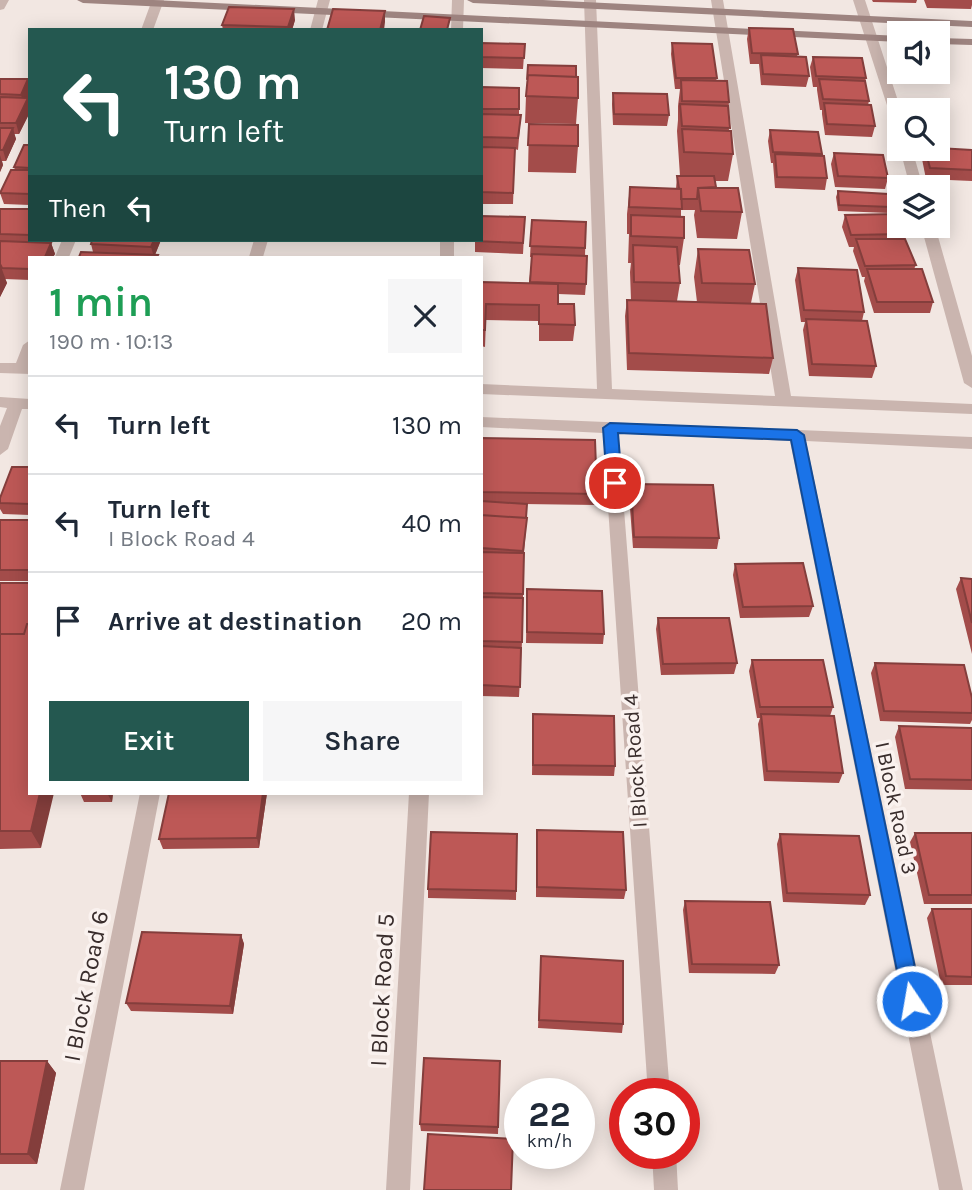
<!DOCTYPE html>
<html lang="en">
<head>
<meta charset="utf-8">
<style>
	body { margin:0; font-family:Karla,sans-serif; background:#f6f6f7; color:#1f2937; height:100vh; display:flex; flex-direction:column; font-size:26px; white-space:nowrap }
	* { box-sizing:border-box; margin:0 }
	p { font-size:23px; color:#747a83 }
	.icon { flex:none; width:38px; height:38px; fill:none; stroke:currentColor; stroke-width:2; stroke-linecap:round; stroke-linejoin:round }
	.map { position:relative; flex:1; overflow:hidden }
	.panel { position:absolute; left:28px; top:256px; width:455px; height:539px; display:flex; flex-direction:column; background:#fff; border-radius:0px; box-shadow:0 4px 18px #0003 }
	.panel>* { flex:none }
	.guide { position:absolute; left:28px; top:28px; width:455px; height:214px; border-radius:0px; box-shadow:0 4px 18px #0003; background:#245850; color:#fff; overflow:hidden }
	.fabs { position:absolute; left:887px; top:21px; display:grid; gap:14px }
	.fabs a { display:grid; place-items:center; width:63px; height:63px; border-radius:0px; background:#fff; box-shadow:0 4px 18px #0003; font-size:35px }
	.speed { position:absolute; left:504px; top:1078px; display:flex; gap:14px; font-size:35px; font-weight:700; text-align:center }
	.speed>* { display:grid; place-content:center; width:91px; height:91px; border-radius:50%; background:#fff; box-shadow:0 4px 18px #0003; line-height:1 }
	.speed small { font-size:18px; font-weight:400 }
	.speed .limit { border:10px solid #d22; background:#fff; color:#111 }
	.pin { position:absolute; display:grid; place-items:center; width:60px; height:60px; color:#fff; margin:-30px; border:4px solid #fff; border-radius:50%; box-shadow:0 2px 7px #0007 }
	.me { position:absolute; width:77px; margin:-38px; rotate:348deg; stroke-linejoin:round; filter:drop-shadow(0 0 5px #0008) }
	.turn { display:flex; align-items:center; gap:24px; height:147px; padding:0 21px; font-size:32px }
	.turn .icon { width:91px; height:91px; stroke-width:2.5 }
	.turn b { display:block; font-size:49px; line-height:60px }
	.then { display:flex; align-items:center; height:66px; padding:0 21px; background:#0003; gap:14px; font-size:26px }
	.round { display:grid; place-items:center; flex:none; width:74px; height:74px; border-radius:0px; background:#f6f6f7 }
	.summary { display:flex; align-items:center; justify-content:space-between; height:119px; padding:0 21px }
	h1 { font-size:42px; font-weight:600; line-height:52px; color:#1e9e55 }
	.primary-button { display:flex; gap:14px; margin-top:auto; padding:14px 21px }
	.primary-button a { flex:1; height:80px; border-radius:0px; background:#245850; color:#fff; font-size:28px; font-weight:600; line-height:80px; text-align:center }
	.primary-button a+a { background:#f6f6f7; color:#1f2937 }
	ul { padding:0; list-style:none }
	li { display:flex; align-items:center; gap:21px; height:98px; padding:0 21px; border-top:2px solid #e0e1e3 }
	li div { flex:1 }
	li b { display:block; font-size:26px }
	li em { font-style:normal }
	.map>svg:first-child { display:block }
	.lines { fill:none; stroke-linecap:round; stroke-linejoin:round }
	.street { fill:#cab5af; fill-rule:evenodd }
	.secondary { fill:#9e8480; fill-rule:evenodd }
	.wall { fill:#a34c4a }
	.shaded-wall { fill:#843e3c }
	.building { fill:#bd5856; stroke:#843e3c; stroke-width:2 }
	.route { fill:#1a73e8; stroke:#114b97; stroke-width:2 }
	.labels { text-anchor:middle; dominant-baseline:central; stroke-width:7; stroke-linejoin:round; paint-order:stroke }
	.street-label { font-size:21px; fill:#392d2c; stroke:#faf2ef }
	.near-street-label { font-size:24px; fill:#392d2c; stroke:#faf2ef }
</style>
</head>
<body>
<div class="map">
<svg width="972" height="1190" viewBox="0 0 972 1190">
	<rect width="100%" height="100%" fill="#f2e7e2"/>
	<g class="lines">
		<path class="street" d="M0,0H9L4,9L0,10Z
			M152,0H164L153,30H141Z
			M318,0H330L322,30H310Z
			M452,0H464L463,30H451Z
			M584,0H596L612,389L775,396L711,0H723L791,396L972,404V414L481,394V384L597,389Z
			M853,0H865L901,110L900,131L894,127Z
			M900,149H912L923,187H910Z
			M921,226H935L972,356V388L964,383Z
			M62,240H76L69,257H55Z
			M254,240H268L263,257H249Z
			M440,240H454V257H440Z
			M30,340V374L0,373V363H16L23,345Z
			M0,397L30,399V409H22L8,449L0,455V426L7,408L0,407Z
			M481,417L972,437V449L806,441L963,1190H939L790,441L618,433L670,1094H648L603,433L481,427Z
			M140,793H160L84,1190H60Z
			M409,793H429L410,1190H386Z
			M652,1153H676L678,1190H654Z"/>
		<path class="secondary" d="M77,0H153L900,36V42L83,3Z
			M467,0H543L972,21V27L473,3Z
			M938,38L972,39V45L938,44Z"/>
	</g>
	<path class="wall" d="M872,0H917L916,3L873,2Z
		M924,0H972V5L971,9L927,8Z
		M295,20L292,30H223L222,25Z
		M749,28L798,54L797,56L809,76L806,87L761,85L759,64H750L747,39Z
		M481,43L524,55L523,69L481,68Z
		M672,43L717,78L716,81L729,102L728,110L729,131L733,154L728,181H715L716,188L742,212L737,239L697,238L694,215L695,210H681V217L684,238L680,265H678L680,283L677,301L697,302L694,277L698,249L755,284L751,303L773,358L769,374L627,370L625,316L627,300H631L630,272L631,263H628L629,234H627V214L630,187L676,189L677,176H680L677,131L678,120V106L680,89H675L671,54Z
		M813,57L866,78L865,82L869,101L868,105L875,126L872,137L825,135L822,114V110H820L817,90V87H813L810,67Z
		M576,77L578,98L576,124L525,123L526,96Z
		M0,79H28L30,84V94L28,98L30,103V112L19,134H14L16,139L6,161H2L3,165L0,172Z
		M481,87L519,88V115H521L520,126L518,150L515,149L513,204H481Z
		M613,93L669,115L667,126L613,125L612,104Z
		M529,124L578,146L576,173L528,172Z
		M770,130L822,154L827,178L825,190L775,188L773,163H771L768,141Z
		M30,145V205L4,204L0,193L15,170L14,167Z
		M925,149L972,150V181L926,179L922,159Z
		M834,153L888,178L885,189L835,187L831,164Z
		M838,191L891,207L889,213L838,211L836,197Z
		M0,209H30V240H46L45,242L51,243L55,254L53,257H30V280L5,279L7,283L0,297Z
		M845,215L903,234L901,239L916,265L914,269L933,302L930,313H874L864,281L865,277H862L853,251L854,247H849L842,227Z
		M525,217L523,254L475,252V240Z
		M532,220L586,222L585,256L586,284L585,295L558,294V304L575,325L573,341H539V321L486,320L485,347L481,346V282L529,283L532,257H530Z
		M92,240H161L155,255L93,252L91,244Z
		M798,268L864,312L862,321L876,366L872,378L809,376L803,330L805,322H801L795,280Z
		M481,438L597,494L596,505L523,504L526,518V529L524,553L522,642L519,697L481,696Z
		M30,467V515L3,514L0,509V498Z
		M631,484L719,538L717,549L633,548L629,495Z
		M0,520H30V581H0Z
		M735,564L813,606L809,617L740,618L733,575Z
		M961,578L972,579V654L956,589Z
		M0,583L41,848L0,849Z
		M527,589L604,634L603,644L526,643Z
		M658,618L737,663L734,674L661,675L656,629Z
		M752,660L833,707L830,716L843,773L839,783L764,781L758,724L760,718H757L749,671Z
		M875,663L972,698V720L970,724L880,721L871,673Z
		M533,714L615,766L614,776L532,775Z
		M899,726L972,728V790L905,789L895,737Z
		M80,793H113L112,802H84Z
		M267,793L259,848L163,849L159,839Z
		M915,833H972V904H924L910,842Z
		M517,834L516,900L428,898V889Z
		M780,834L870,895L865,905L783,902L777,844Z
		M536,840L626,890L624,899L536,897Z
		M685,901L779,965L775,974L689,973L683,910Z
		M932,909H972V985H941L927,918Z
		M241,935L244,944L233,1014L131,1011L126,1003Z
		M541,956L623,1024L622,1033L538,1028Z
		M0,1061H47L56,1073L37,1164H0Z
		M500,1061L498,1134L421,1131L420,1124Z"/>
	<path class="shaded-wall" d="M294,9L295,20L292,30H288V27Z
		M385,11V22L384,30H380Z
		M28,79L30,84V94L24,106L21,95Z
		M28,98L30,103V112L19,134L16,123Z
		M13,128L16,139L6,161L3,150Z
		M0,155L3,165L0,172Z
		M154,240H161L154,257L151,247Z
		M51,243L55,254L53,257H45Z
		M0,264L7,283L0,297Z
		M40,793H54L41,848L31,831Z
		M107,793H113L112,802Z
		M263,793H267L259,848L257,838Z
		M241,935L244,944L233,1014L230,1006Z
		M47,1061L56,1073L37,1164L28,1154Z"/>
	<path class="building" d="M229,7L294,9L288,27L222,25Z
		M333,9L385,11L380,30H327Z
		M424,16L450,18L447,30H420Z
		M749,28L793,29L798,54L752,53Z
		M481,43L525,44L524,58L481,57Z
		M672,43L712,44L717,78H676Z
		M761,55L806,57L809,76L763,74Z
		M813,57L862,58L866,78L816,76Z
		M528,65L576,66V77L528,75L527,80Z
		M528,75L578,77V98L526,96Z
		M0,79H28L21,95L0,94Z
		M819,79L865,81L869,101L823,99Z
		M681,80L727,81L729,102L682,101Z
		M481,87L519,88V109H481Z
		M613,93L667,94L669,115L614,114Z
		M0,97L28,98L16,123H0Z
		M824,103L871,105L875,126L827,124Z
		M680,104L728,106L730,128L682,126Z
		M481,114L521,115L518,138L481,137Z
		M529,124L578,125V146L528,145Z
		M0,128H13L3,150H0Z
		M682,129L731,131L733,154L684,152Z
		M770,130L818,132L822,154L773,152Z
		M24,145H30V168L14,167Z
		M481,147L515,148L513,193L481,192Z
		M938,148L972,150V170L930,168L925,149Z
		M834,153L883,155L888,178L838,176Z
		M775,154L824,156L827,178L777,177Z
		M11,170H30V194L0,193Z
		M677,176H714L716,187L698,188L697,199H681V189H679Z
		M630,187L681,189L682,209L629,207Z
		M698,188H738L742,212L701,211Z
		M838,191L888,194L891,207L839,205Z
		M0,209H30V235L0,234Z
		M895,214L903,234L851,235L845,215Z
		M631,215L684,217V238L631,236Z
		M481,216L525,217L523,243L475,241V240H481Z
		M532,220L586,222L585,248L530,246Z
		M856,239H905L916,265L865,266Z
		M92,240H154L151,247L91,244Z
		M0,241L51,243L45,257H30V269L2,268L0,264Z
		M633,245L677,247L680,283L634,282Z
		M698,249L749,250L755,284L702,283Z
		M81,252L158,255L157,257H79Z
		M532,254L587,256L586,284L530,282Z
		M798,268L857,270L864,312L804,310Z
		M867,269H922L933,302H877Z
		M481,282L558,284V304H574L575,325L539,324V305L486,304L485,330H481Z
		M627,300L766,304L773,358L629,353Z
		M806,319L867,321L876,366L812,364Z
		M481,438L595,440L597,494L481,492Z
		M12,467H30V504L0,503V498Z
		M631,484L713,485L719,538L634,537Z
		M481,501L527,504L526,518L481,515Z
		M481,515L527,518L523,551L481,548Z
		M0,520H30V570H0Z
		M481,552L524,553L523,594L481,593Z
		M803,563L813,606L743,607L735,564Z
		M961,578L972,579V623Z
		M0,583H30V624H27L24,634H0Z
		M527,589L602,591L604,634L527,632Z
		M481,597L523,598L522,642L481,641Z
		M658,618H729L737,663L663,664Z
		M27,624H30V793H40L31,831H0V634H24Z
		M481,646L521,648L520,687L481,685Z
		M752,660H823L833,707H760Z
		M875,663L964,665L972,698V713L884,711Z
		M533,714L614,716L615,766L533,765Z
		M761,714L834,716L843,773L767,771Z
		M899,726L972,728V780L910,779Z
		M169,793H263L257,838L159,839Z
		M537,830L623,832L626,890L537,887Z
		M431,832L517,834L516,891L428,889Z
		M915,833H972V895H929Z
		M780,834L859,836L870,895L787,893Z
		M685,901L770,902L779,965L692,964Z
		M932,909H972V977L946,976Z
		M142,932L241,935L230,1006L126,1003Z
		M541,956L623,961V1024L539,1020Z
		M424,1058L500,1061L498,1127L420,1124Z
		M0,1061H47L28,1154H0Z
		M428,1134L513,1139L511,1190H424Z"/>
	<path class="route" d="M610,423L797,430L804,435L922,1001L919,1008L912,1011L905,1008L903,1001L791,440L618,433L622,483L615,488L607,483L603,428Z"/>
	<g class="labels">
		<g class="street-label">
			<text transform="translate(635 761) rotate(-94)">I Block Road 4</text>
			<text transform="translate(896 808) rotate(78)">I Block Road 3</text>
		</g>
		<g class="near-street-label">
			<text transform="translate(86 986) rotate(-79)">I Block Road 6</text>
			<text transform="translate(382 990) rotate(-87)">I Block Road 5</text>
		</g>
	</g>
</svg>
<div class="fabs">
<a><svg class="icon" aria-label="sound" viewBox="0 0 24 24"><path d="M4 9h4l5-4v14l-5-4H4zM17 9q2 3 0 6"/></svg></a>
<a><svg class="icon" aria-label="search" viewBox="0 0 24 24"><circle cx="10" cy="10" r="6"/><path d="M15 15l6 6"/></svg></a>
<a><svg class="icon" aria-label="layers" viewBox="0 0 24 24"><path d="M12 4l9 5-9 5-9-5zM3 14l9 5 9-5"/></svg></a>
</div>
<div class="speed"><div>22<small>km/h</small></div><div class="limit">30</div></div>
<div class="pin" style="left:615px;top:483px;background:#d93025"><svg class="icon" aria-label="arrive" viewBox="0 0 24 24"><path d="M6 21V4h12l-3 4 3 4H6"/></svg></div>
<svg class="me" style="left:912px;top:1001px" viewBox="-20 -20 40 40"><circle r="17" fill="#1a73e8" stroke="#fff" stroke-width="3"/><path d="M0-11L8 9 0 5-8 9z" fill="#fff"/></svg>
<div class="guide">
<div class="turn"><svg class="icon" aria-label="left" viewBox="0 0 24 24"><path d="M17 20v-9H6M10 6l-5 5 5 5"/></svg><div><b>130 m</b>Turn left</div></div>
<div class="then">Then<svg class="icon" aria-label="left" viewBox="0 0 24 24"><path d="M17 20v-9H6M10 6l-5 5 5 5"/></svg></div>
</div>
<section class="panel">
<div class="summary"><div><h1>1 min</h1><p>190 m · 10:13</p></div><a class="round"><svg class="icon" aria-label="close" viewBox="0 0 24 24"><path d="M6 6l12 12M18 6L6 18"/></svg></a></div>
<ul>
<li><svg class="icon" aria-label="left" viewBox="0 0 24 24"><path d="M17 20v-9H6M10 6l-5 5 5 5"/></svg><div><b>Turn left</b></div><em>130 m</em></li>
<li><svg class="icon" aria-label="left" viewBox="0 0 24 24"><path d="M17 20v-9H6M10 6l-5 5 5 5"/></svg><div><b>Turn left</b><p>I Block Road 4</p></div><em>40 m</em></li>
<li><svg class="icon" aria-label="arrive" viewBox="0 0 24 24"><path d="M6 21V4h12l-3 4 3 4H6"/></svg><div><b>Arrive at destination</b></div><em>20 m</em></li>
</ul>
<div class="primary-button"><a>Exit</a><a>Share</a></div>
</section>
</div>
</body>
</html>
